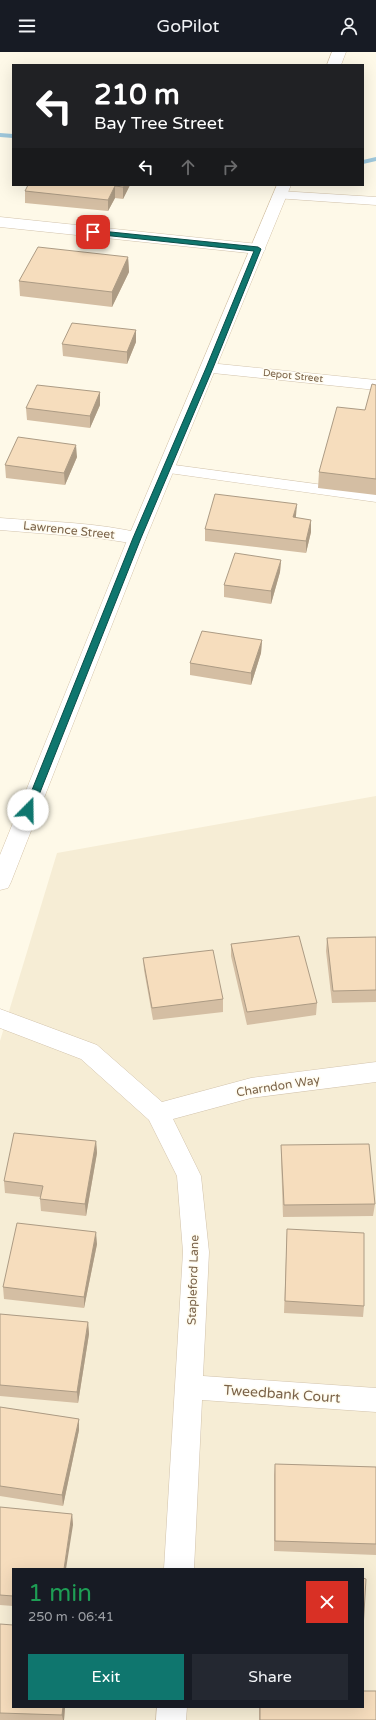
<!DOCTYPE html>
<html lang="en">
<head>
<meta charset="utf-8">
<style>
	body { margin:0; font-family:"Varela Round",sans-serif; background:#242831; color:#f1f3f6; height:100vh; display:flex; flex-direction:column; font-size:15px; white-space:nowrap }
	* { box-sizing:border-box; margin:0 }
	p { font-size:13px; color:#9ea1a6 }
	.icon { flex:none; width:22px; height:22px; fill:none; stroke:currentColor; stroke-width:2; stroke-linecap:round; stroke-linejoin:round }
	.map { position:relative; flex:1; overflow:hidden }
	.side { position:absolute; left:12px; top:1516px; width:352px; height:140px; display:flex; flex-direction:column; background:#171b24; border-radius:0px; box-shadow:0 4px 16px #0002 }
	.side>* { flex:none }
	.top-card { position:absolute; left:12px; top:12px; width:352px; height:122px; border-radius:0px; box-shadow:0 4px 16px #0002; background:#202124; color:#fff; overflow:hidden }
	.pin { position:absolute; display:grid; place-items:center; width:34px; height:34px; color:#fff; margin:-17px; border-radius:8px; box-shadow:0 2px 6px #0006 }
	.me { position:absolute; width:44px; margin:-22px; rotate:22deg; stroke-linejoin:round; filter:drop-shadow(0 0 3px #0008) }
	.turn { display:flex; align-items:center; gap:14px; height:84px; padding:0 16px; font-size:18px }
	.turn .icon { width:52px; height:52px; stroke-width:2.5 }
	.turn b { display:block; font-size:28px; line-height:34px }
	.lanes { display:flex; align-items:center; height:38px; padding:0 16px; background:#0003; justify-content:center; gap:20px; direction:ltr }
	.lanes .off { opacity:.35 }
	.round { display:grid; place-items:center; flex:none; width:42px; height:42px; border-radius:0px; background:#242831 }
	.head { display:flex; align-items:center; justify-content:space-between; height:68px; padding:0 16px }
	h1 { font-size:24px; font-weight:600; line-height:30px; color:#1e9e55 }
	.primary-button { display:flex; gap:8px; margin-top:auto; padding:8px 16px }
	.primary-button a { flex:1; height:46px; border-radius:0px; background:#0f766e; color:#fff; font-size:16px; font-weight:600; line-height:46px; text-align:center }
	.primary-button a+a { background:#242831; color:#f1f3f6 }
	header { display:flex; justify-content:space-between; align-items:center; height:52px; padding:0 16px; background:#171b24; font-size:18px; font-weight:600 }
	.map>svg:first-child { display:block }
	.residential { fill:#f6edd5; fill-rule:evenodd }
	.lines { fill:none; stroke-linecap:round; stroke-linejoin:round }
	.stream { fill:#9fc8dc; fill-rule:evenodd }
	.service-casing { stroke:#d2c3ac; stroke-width:1 }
	.minor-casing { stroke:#d2c3ac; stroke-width:1 }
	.secondary-casing { stroke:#d5c4a9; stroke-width:1 }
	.service { fill:#fff; fill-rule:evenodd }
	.minor { fill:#fff; fill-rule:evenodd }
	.secondary { fill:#fff; fill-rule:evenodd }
	.wall { fill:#d4bea3 }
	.shaded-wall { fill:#ac9b84 }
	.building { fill:#f6ddbd; stroke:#ac9b84 }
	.route { fill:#0f766e; stroke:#0a4d48 }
	.labels { text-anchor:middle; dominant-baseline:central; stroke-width:3; stroke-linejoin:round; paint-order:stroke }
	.far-street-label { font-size:10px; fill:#7b6349; stroke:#fffcf0 }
	.street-label { font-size:12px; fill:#7b6349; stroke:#fffcf0 }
	.near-street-label { font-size:14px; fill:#7b6349; stroke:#fffcf0 }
</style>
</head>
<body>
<header><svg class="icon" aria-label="menu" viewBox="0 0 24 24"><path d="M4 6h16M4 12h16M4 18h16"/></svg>GoPilot<svg class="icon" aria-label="person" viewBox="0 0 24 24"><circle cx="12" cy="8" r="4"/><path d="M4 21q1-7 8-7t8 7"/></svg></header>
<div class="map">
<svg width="376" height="1668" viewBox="0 0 376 1668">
	<rect width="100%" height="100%" fill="#fef9e8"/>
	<path class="residential" d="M376,744V1668H0V989L57,801ZM13,1517H363V1655H13Z"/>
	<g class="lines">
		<path class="stream" d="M0,81L13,82V86L0,85Z
			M376,105V109L363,112V108Z"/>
		<g class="service-casing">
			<path id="service" d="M280,139L376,145V153L275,146L274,143L275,140Z
				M167,412L376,440V450L162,420L159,417L162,414Z"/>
		</g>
		<g class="minor-casing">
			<path id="minor" d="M0,165L258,192L263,194L266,197L263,200L258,202L0,175Z
				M209,311L376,328V338L203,320L201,316L203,312Z
				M0,466C47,470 97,470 144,482L146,486L144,490L137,492L98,486L0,478Z
				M0,957L97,993L162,1050L251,1026L376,1010V1030L251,1046L173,1067L201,1124L209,1200L203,1324L376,1336V1360L202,1348L194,1517H164L183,1200L177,1124L149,1068L81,1007L0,976Z
				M157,1655H187L186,1668H156Z"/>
		</g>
		<g class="secondary-casing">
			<path id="secondary" d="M332,0H346L341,13H327Z
				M277,133H291L146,486L11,830L8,836L0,838V803L128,486Z"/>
		</g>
		<use href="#service" class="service"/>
		<use href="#minor" class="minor"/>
		<use href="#secondary" class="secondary"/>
	</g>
	<path class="wall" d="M130,133L123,147L115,146L108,159L25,151V139Z
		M128,205L129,220L112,255L20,244L19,229Z
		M136,278V290L127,312L63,304L62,292Z
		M376,333V443L318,436L319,420L365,358Z
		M100,340V353L90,376L27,368L26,356Z
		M77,405L65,433L6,426L5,413Z
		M296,464V466L311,468V480L306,501L205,489V477Z
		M281,508L280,520L271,552L224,545V533Z
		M262,588L261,601L251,633L190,623V611Z
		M376,885V950L332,951L326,899L327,886Z
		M231,892L317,951L316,963L247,973L231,904Z
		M143,906L223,947V960L153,968L144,918Z
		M96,1089L97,1101L86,1164L41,1159L40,1147L41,1145L5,1141L4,1129Z
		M281,1093L375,1152L373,1164L283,1165L281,1105Z
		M287,1177L364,1254L363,1265L284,1261Z
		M97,1192L84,1256L4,1247L3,1235Z
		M0,1262L88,1270L89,1282L78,1351L0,1344Z
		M0,1355L79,1367V1378L63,1454L0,1444Z
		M275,1412L376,1415V1503L274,1499V1423Z
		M0,1455L72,1462L73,1473L13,1517V1554L0,1553Z
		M0,1572L13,1655H65L64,1668H0Z
		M259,1655H363L376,1668H259Z"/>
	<path class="shaded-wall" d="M124,133H130L123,147V135Z
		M115,134V146L108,159V148Z
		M128,205L129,220L112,255V240Z
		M136,278V290L127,312V300Z
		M100,340V353L90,376V364Z
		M76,393L77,405L65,433L64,421Z
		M297,452L296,464L293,478V465Z
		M311,468V480L306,501V489Z
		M281,508L280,520L271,552V539Z
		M262,588L261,601L251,633V621Z
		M96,1089L97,1101L86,1164L85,1152Z
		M96,1180L97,1192L84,1256V1245Z
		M88,1270L89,1282L78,1351L77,1340Z
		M79,1367V1378L63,1454L62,1443Z
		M72,1462L73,1473L66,1517H64Z
		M63,1655H65L64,1668H63L62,1663Z"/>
	<path class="building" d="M28,133H124L123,135L115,134L108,148L25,139Z
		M38,195L128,205L112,240L19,229Z
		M72,271L136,278L127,300L62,292Z
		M372,332L376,333V427L319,420L337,355L365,358Z
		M37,333L100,340L90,364L26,356Z
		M18,385L76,393L64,421L5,413Z
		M215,442L297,452L293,465L311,468L306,489L205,477Z
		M235,501L281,508L271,539L224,533Z
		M202,579L262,588L251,621L190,611Z
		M299,884L317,951L247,960L231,892Z
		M376,885V938L333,939L327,886Z
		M213,898L223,947L152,956L143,906Z
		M14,1081L96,1089L85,1152L40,1147L43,1134L4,1129Z
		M369,1092L375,1152L284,1153L281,1093Z
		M17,1171L96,1180L84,1245L3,1235Z
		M287,1177L364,1181V1254L285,1249Z
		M0,1262L88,1270L77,1340L0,1333Z
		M0,1355L79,1367L62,1443L0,1434Z
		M275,1412L376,1415V1492L275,1489Z
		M0,1455L72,1462L64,1517H13V1544L0,1543Z
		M363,1526L366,1527L363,1577Z
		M0,1572L13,1573V1655H63L62,1663L0,1661Z
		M363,1639H376V1668H260V1655H363Z"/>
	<path class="route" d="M91,178L258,195L261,197L213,316L141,486L33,758L28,762L24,758L133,486L206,316L254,199L93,182L91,181Z"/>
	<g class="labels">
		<g class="far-street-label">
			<text transform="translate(293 324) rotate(6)">Depot Street</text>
		</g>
		<g class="street-label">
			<text transform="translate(69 478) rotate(6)">Lawrence Street</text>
			<text transform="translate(278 1034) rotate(-9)">Charndon Way</text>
			<text transform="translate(193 1228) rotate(-88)">Stapleford Lane</text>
		</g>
		<g class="near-street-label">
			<text transform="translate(282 1342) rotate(4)">Tweedbank Court</text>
		</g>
	</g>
</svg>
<div class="pin" style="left:93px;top:180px;background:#d93025"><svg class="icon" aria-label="arrive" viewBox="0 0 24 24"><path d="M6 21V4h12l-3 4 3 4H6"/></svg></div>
<svg class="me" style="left:28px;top:758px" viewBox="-20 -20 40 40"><circle r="19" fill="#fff"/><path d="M0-13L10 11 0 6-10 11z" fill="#0f766e"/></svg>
<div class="top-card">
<div class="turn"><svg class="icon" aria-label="left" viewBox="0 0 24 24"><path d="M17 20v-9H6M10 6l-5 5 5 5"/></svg><div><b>210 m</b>Bay Tree Street</div></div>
<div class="lanes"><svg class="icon" aria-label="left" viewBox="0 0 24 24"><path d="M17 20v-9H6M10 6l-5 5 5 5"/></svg><svg class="icon off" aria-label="ahead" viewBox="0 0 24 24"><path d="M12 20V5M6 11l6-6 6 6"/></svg><svg class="icon off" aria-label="right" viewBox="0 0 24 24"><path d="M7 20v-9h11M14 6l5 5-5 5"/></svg></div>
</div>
<section class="side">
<div class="head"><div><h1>1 min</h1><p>250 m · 06:41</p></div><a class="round" style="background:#d93025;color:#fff"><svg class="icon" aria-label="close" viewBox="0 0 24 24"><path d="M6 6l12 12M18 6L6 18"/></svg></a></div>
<div class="primary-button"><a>Exit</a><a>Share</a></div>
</section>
</div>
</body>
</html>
